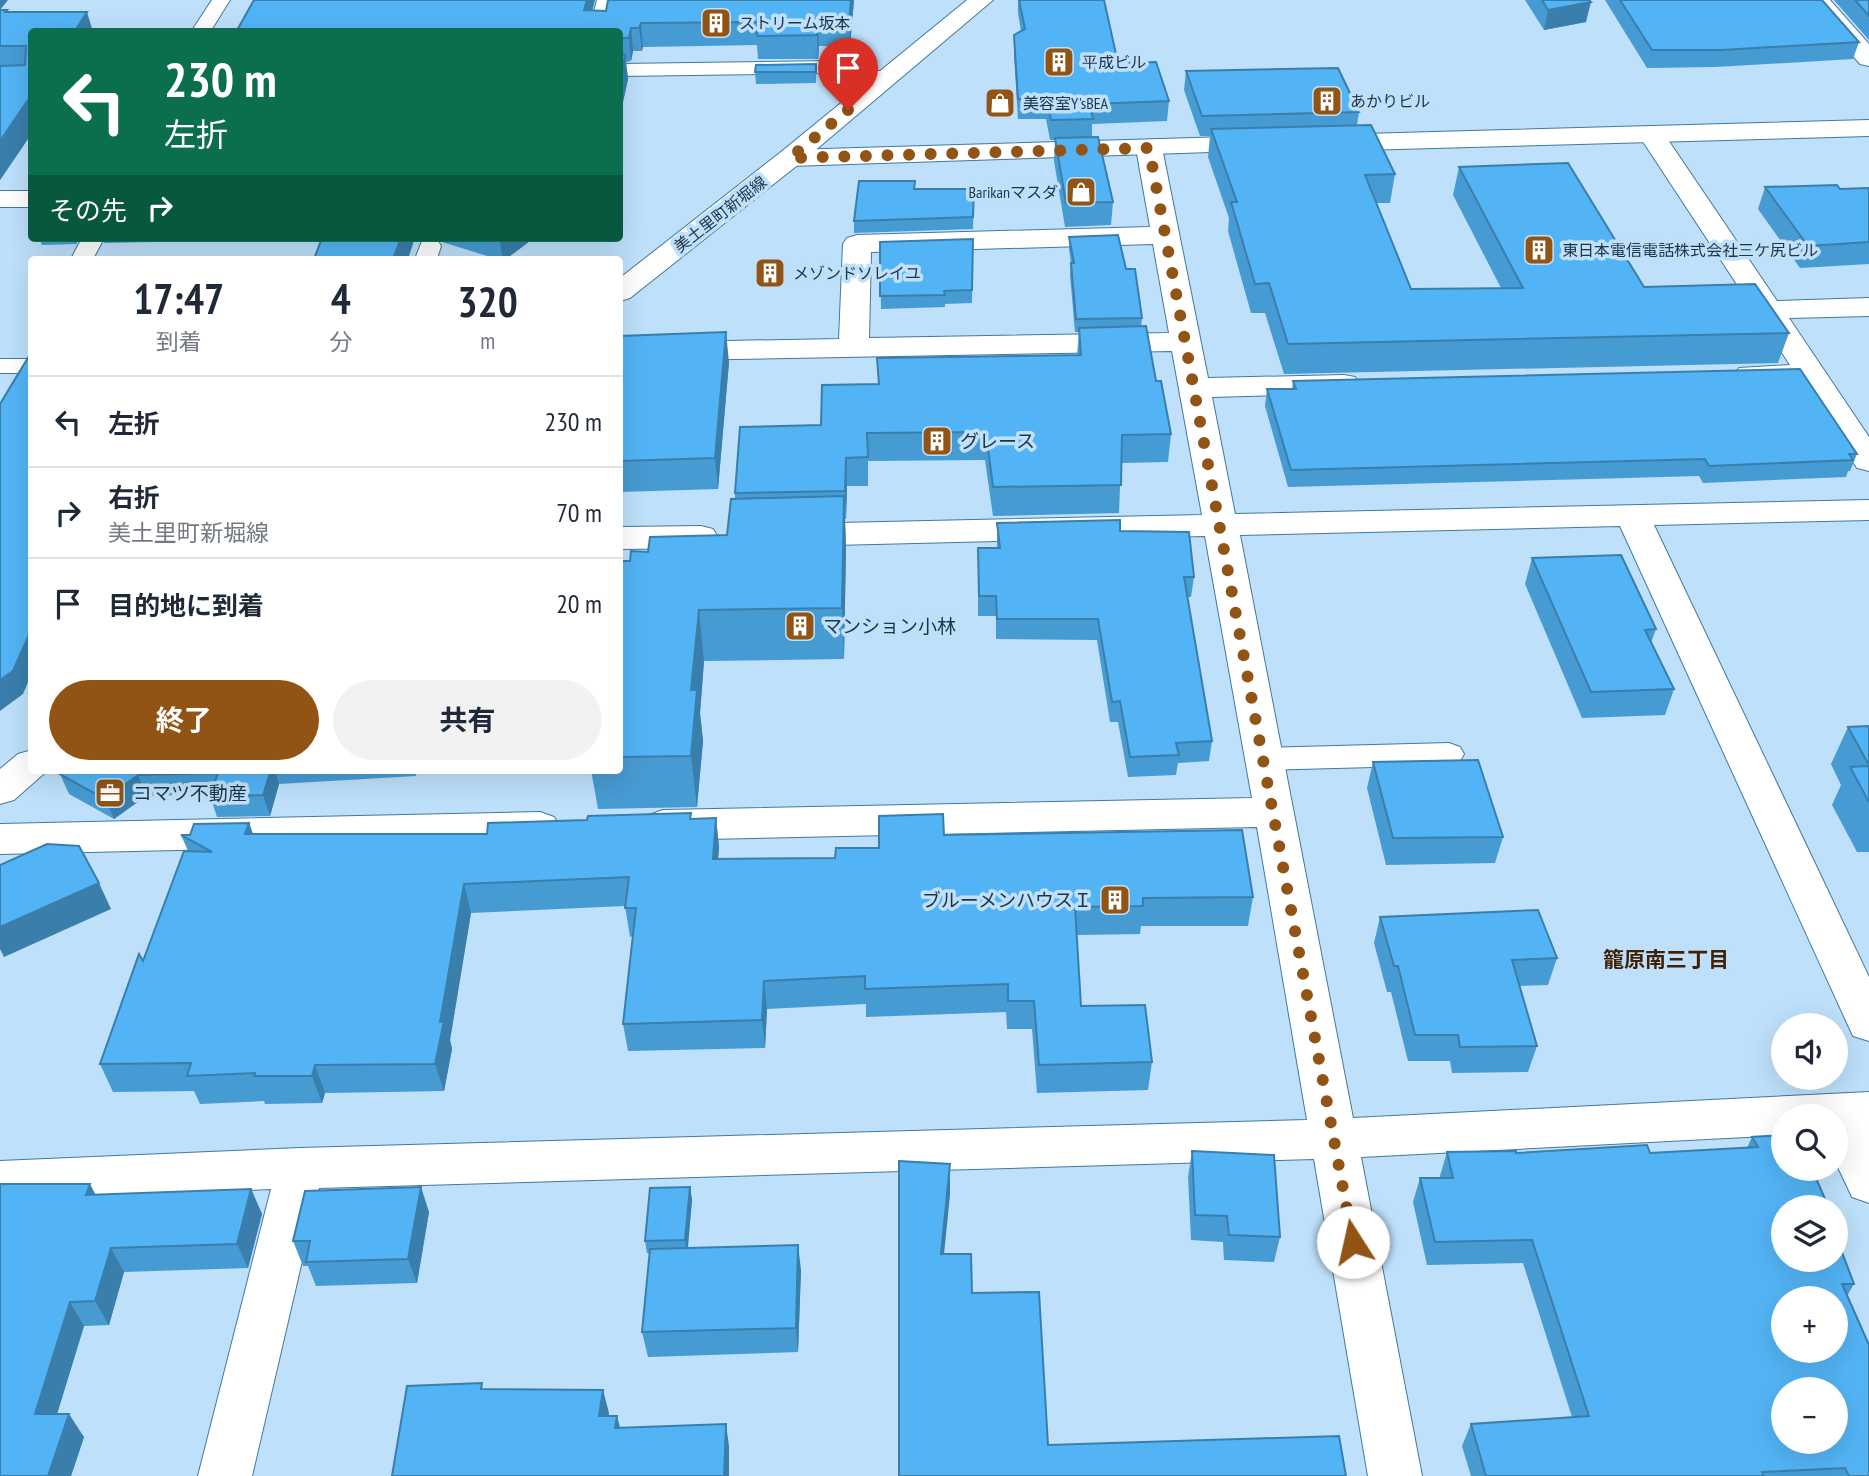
<!DOCTYPE html>
<html lang="ja">
<head>
<meta charset="utf-8">
<style>
	body { margin:0; font-family:"PT Sans Narrow","Noto Sans JP",sans-serif; background:#f2f2f3; color:#1f2937; height:100vh; display:flex; flex-direction:column; font-size:26px; white-space:nowrap }
	* { box-sizing:border-box; margin:0 }
	p { font-size:23px; color:#747a83 }
	.icon { flex:none; width:38px; height:38px; fill:none; stroke:currentColor; stroke-width:2; stroke-linecap:round; stroke-linejoin:round }
	.map { position:relative; flex:1; overflow:hidden }
	.panel { position:absolute; left:28px; top:256px; width:595px; height:518px; display:flex; flex-direction:column; background:#fff; border-radius:7px; box-shadow:0 7px 28px #0002 }
	.panel>* { flex:none }
	.guide { position:absolute; left:28px; top:28px; width:595px; height:214px; border-radius:7px; box-shadow:0 7px 28px #0002; background:#0b6e4f; color:#fff; overflow:hidden }
	.buttons { position:absolute; left:1771px; top:1013px; display:grid; gap:14px }
	.buttons a { display:grid; place-items:center; width:77px; height:77px; border-radius:50%; background:#fff; box-shadow:0 7px 28px #0002; font-size:35px }
	.pin { position:absolute; display:grid; place-items:center; width:60px; height:60px; color:#fff; margin:-72px -30px; border-radius:50% 50% 50% 0; rotate:-45deg; box-shadow:0 0 7px #0007 }
	.pin .icon { rotate:45deg }
	.me { position:absolute; width:77px; margin:-38px; rotate:350deg; stroke-linejoin:round; filter:drop-shadow(0 0 5px #0008) }
	.turn { display:flex; align-items:center; gap:24px; height:147px; padding:0 21px; font-size:32px }
	.turn .icon { width:91px; height:91px; stroke-width:2.5 }
	.turn b { display:block; font-size:49px; line-height:60px }
	.then { display:flex; align-items:center; height:66px; padding:0 21px; background:#0003; gap:14px; font-size:26px }
	.eta { display:flex; justify-content:space-evenly; align-items:center; height:119px; text-align:center }
	.eta b { font-size:42px; font-weight:700; line-height:49px }
	.button { display:flex; gap:14px; margin-top:auto; padding:14px 21px }
	.button a { flex:1; height:80px; border-radius:42px; background:#915415; color:#fff; font-size:28px; font-weight:700; line-height:80px; text-align:center }
	.button a+a { background:#f2f2f3; color:#1f2937 }
	ul { padding:0; list-style:none }
	li { display:flex; align-items:center; gap:21px; height:91px; padding:0 21px; border-top:2px solid #e0e1e3 }
	li div { flex:1 }
	li b { display:block; font-size:26px }
	li em { font-style:normal }
	.map>svg:first-child { display:block }
	.lines { fill:none; stroke-linecap:round; stroke-linejoin:round }
	.service-casing { stroke:#4179a0; stroke-width:2 }
	.minor-casing { stroke:#4179a0; stroke-width:2 }
	.tertiary-casing { stroke:#4179a0; stroke-width:2 }
	.secondary-casing { stroke:#4179a0; stroke-width:2 }
	.service { fill:#fff; fill-rule:evenodd }
	.minor { fill:#fff; fill-rule:evenodd }
	.tertiary { fill:#fff; fill-rule:evenodd }
	.secondary { fill:#fff; fill-rule:evenodd }
	.wall { fill:#479bd3 }
	.shaded-wall { fill:#3a7eac }
	.building { fill:#53b4f5; stroke:#3a7eac; stroke-width:2; fill-rule:evenodd }
	.route { stroke:#915415; stroke-width:12; stroke-dasharray:0 21.6 }
	.labels { text-anchor:middle; dominant-baseline:central; stroke-width:7; stroke-linejoin:round; paint-order:stroke }
	.far-poi-label { font-size:16px; fill:#1e3546; stroke:#bee0fa; text-anchor:start }
	.far-street-label { font-size:16px; fill:#1e3546; stroke:#bee0fa }
	.poi-label { font-size:19px; fill:#1e3546; stroke:#bee0fa; text-anchor:start }
	.neighbourhood-label { font-size:21px; font-weight:bold; fill:#3f2205; stroke:#bee0fa }
</style>
</head>
<body>
<div class="map">
<svg width="1869" height="1476" viewBox="0 0 1869 1476">
	<rect width="100%" height="100%" fill="#bee0fa"/>
	<g class="lines">
		<g class="service-casing">
			<path id="service" d="M212,0H230L210,32H191Z
				M597,0H615L607,32H589Z
				M833,61L893,74L896,78L886,84L833,73L620,76V64Z
				M82,238H104L93,259H71Z
				M430,239L438,241L441,246L437,259H415L422,241Z
				M0,359H32V373H0Z
				M1449,743L1460,747L1464,754L1460,761L1449,765L1265,770L1254,766L1250,759L1254,752L1265,748Z"/>
		</g>
		<g class="minor-casing">
			<path id="minor" d="M1805,0H1830L1869,44V66L1860,64Z
				M1651,126L1660,128L1777,301L1869,298V316L1789,318L1869,437V471L1857,468L1802,383L1750,384L1739,382L1734,375L1739,368L1790,365L1638,134L1642,128Z
				M1149,140L1158,142L1162,148L1208,378L1344,375L1355,377L1360,384L1355,391L1344,393L1212,397L1235,514L1869,500V520L1654,525L1869,977V1041L1853,1036L1847,1023L1620,526L1240,535L1353,1118L1869,1092V1203L1852,1197L1836,1163V1116H1783V1135L1361,1157L1422,1476H1368L1314,1159L319,1188L252,1476H198L271,1189L0,1201V1161L300,1148L1307,1120L1257,827L663,840L649,835L643,825L649,815L663,810L1252,798L1205,536L793,546L781,543L776,535L781,527L793,524L1202,515L1172,351L620,361V343L839,339L843,244L847,238L857,235L1150,227L1136,148L1140,142ZM1153,244L1169,333L869,338L871,252Z
				M0,191H32V207H0Z
				M701,526L713,529L718,537L713,545L701,548L620,549V527Z
				M540,812L554,817L560,827L554,837L540,842L0,854V824Z"/>
		</g>
		<g class="tertiary-casing">
			<path id="tertiary" d="M1869,120V136L1325,151L1316,149L1312,143L1316,137L1325,135Z
				M1262,136L1271,138L1275,144L1271,150L790,166L781,164L777,158L781,152L790,150Z"/>
		</g>
		<g class="secondary-casing">
			<path id="secondary" d="M967,0H993L799,164L630,298L620,301V278L781,152Z
				M32,750V770H48L14,800L0,804V769L18,754Z"/>
		</g>
		<use href="#service" class="service"/>
		<use href="#minor" class="minor"/>
		<use href="#tertiary" class="tertiary"/>
		<use href="#secondary" class="secondary"/>
	</g>
	<path class="wall" d="M0,0V10H7L8,12L32,32V133L0,180Z
		M854,0L850,46H819L818,59H758L757,45L643,47L642,51H633L631,61L626,62L628,79L621,111H620V32L592,11Z
		M1018,0H1104L1118,63L1169,101L1167,121L1092,124V137L1113,202L1111,225L1065,227L1054,161L1055,140H1050L1046,119H1018L1014,55V35L1021,31L1018,13Z
		M1525,0H1589L1586,22L1544,30Z
		M1605,0H1822L1859,42L1853,59L1716,67L1647,68Z
		M1834,0H1869V40Z
		M816,64V83L756,84L755,72Z
		M1186,71L1359,112L1357,125L1395,174L1390,203H1376L1411,289L1501,288L1453,195L1459,167L1644,287L1789,333L1778,363L1284,374L1265,313H1251L1228,231L1229,218L1208,157L1210,136H1200L1184,90Z
		M1765,187L1840,189L1869,188V264L1800,268L1758,209Z
		M974,189L973,229L854,233V221Z
		M1069,237L1126,269L1142,318L1141,327L1171,434L1168,462L1121,463L1119,513L993,516L985,460L868,461V486H847L846,519H845L846,546L844,659L704,661L700,713L703,741L697,807L598,809L591,770H620V561H630L648,552L727,535L735,498V493L821,425L878,384L877,358L1077,355L1079,332H1075L1070,275L1071,263L1069,249Z
		M39,238H80L76,244L42,245Z
		M102,238H207L206,241L104,243Z
		M436,238H534L506,259H497L442,242L439,238Z
		M973,239L972,303L945,304V307L881,309L880,242Z
		M620,336L729,362L718,489L620,492Z
		M1293,381L1857,454L1850,471H1848L1846,477L1703,483L1699,476L1288,487L1265,406L1267,389H1292Z
		M997,523L1120,531L1194,577L1191,597H1187L1212,741L1209,761L1178,763L1176,775L1128,777L1118,722H1110L1097,640L996,639V616H978V548H997Z
		M1532,558L1656,629L1651,643L1674,689L1665,715L1582,718L1525,584Z
		M1869,726V852H1857L1832,805L1841,785L1831,764L1848,727Z
		M1373,762L1503,837L1495,863L1386,865L1367,788Z
		M65,770H417L416,776L279,784L270,816L217,817L210,796L211,794L146,796L114,819L69,794L60,774Z
		M716,818L719,847L718,859L835,858L879,848L944,835L1253,897L1248,926H1141L1140,934L1077,935L1081,1006L1152,1062L1148,1090L1037,1093L1032,1029H1007L1006,1012L866,1017V1004L767,1009L765,1048L628,1051L623,1024L633,936L630,937L625,906L471,913L450,1040L452,1049L444,1091L325,1093L322,1103L265,1104L264,1101L200,1104L194,1091L113,1092L100,1064L188,851L181,835H190L249,823L253,834H487L692,819Z
		M1380,917L1557,958L1548,985L1519,986L1537,1046L1528,1072L1452,1073L1450,1061H1408L1391,992H1387L1374,943Z
		M1752,1137L1838,1243L1854,1284L1847,1296L1869,1476H1471L1462,1446L1471,1424L1572,1417L1523,1263L1427,1265L1413,1202L1420,1178H1440V1176L1447,1152L1516,1153H1650L1747,1148Z
		M1192,1151L1280,1237L1274,1262L1224,1260L1223,1242L1191,1240L1188,1177Z
		M690,1187L692,1200L688,1248L801,1270L798,1352L648,1357L642,1332L650,1253H647L645,1241Z
		M251,1189L262,1214L248,1268L124,1272L109,1325L84,1326L57,1414L84,1437L71,1476H0L96,1195Z
		M429,1212L417,1283L316,1286L308,1266H303L293,1241Z"/>
	<path class="shaded-wall" d="M0,0H8L0,10Z
		M587,0H595L587,32L584,10Z
		M851,0H854L850,46L849,22Z
		M1591,2L1586,22L1544,30L1548,10Z
		M87,12L93,32H74Z
		M818,22L819,46L818,59L817,35Z
		M641,23L643,47L642,51L639,28Z
		M631,28L633,51L631,61L629,38Z
		M625,55L628,79L621,111L620,79Z
		M32,94V133L0,180V141Z
		M74,238H80L76,244Z
		M401,238H415L408,259H393Z
		M499,238H534L506,259H503Z
		M726,332L729,362L718,489L715,458Z
		M846,458L847,486L846,519L845,491Z
		M844,496L846,546L844,659L842,608Z
		M699,610L704,661L700,713L703,741L697,807L691,756V690Z
		M32,628V673L23,694L0,711V680Z
		M271,770H275L279,784L270,816L263,795Z
		M138,775L146,796L114,819L105,799Z
		M716,818L719,847L716,887L713,859Z
		M249,823L259,851L245,834Z
		M99,883L111,909L4,957L0,949V927Z
		M464,884L471,913L450,1040L452,1049L444,1091L435,1064L440,1022Z
		M764,981L767,1009L765,1048L762,1020Z
		M315,1065L325,1093L322,1103L312,1076Z
		M950,1164V1195L941,1284V1254Z
		M90,1184L103,1209L86,1195Z
		M421,1187L429,1212L417,1283L408,1259Z
		M690,1187L692,1200L687,1253L685,1240Z
		M251,1189L262,1214L248,1268L237,1244Z
		M798,1245L801,1270L798,1352L796,1328Z
		M111,1248L124,1272L109,1325L95,1301Z
		M70,1302L84,1326L50,1437L35,1414Z
		M603,1390L609,1413L605,1439L599,1416Z
		M69,1414L84,1437L71,1476H48Z
		M617,1416L623,1439L615,1428Z
		M726,1424L729,1446V1476H724Z"/>
	<path class="building" d="M254,0H587L584,10L606,11L608,0H851L849,22H818L817,35L757,36L758,22L641,23L639,28H631L629,38H620V32H236Z
		M1019,0H1104L1118,63L1156,62L1169,101L1089,104L1093,119L1051,120L1047,99H1018L1014,35L1025,29Z
		M1542,0H1589L1591,2L1548,10Z
		M1620,0H1822L1859,42L1722,50H1652Z
		M1855,0H1869V16Z
		M0,10H7L5,12H87L74,32H32V94L0,141V66L25,65L26,46H0Z
		M620,54L625,55L620,79Z
		M816,64V72H755L756,65Z
		M1338,68L1359,112L1202,116L1186,71Z
		M1371,125L1395,174L1365,175L1411,289L1523,288L1459,167L1568,163L1644,287L1755,284L1789,333L1288,344L1269,283L1255,284L1231,202H1237L1211,129Z
		M1098,137L1113,202L1066,203L1055,138Z
		M859,181H915L914,189H974L973,217L854,221Z
		M1837,185L1840,189L1869,188V242L1808,246L1765,187Z
		M1118,235L1126,269H1135L1142,318L1076,319L1071,263H1074L1069,237Z
		M322,238H401L393,259H314Z
		M973,239L972,290L944,291L945,295L880,296V242Z
		M1146,326L1156,381H1161L1171,434L1122,435L1121,485L993,487L986,432L867,433L868,457L846,458L845,491L735,493L740,427L821,425L822,385L879,384L877,358L1081,355L1079,328Z
		M726,332L715,458L620,461V336Z
		M29,356H32V628L13,671L0,680V404Z
		M1800,369L1857,454H1849L1853,460L1709,466L1705,459L1291,470L1267,389H1296L1293,381Z
		M844,496L842,608L699,610L691,690H697L691,756L620,757V561H630L631,551L648,552L650,537L727,535L731,499Z
		M1120,520V531L1189,532L1194,577H1184L1212,741L1176,743L1179,755L1130,757L1120,701L1112,702L1098,619H997L996,596H979L978,548H1000L997,523Z
		M1621,555L1656,629L1645,630L1674,689L1591,692L1532,558Z
		M1869,726V765L1848,727Z
		M1478,760L1503,837L1393,838L1373,762Z
		M1869,766V802L1850,767Z
		M65,770H271L263,795L210,796L218,773L138,775L105,799L60,774Z
		M691,813L690,819L716,818L713,859L835,858L836,848H879V816L943,814L944,835L1242,830L1253,897L1143,898V906L1075,907L1081,1006L1145,1005L1152,1062L1039,1065L1034,1001H1008V984L865,989V976L764,981L762,1020L623,1024L636,908H625L629,877L464,884L440,1022L444,1021L435,1064L315,1065L312,1076H254L255,1073L187,1076L191,1063L100,1064L139,954L143,961L184,851L212,852L181,835H190L194,824L249,823L245,834H487L488,823L587,820L588,816Z
		M47,844L79,846L99,883L0,927V865Z
		M1538,910L1557,958L1512,960L1537,1046L1460,1047L1458,1035H1415L1398,966H1394L1380,917Z
		M1783,1135V1169H1812L1829,1208H1783V1260H1836V1223L1842,1237L1837,1239L1854,1284H1842L1869,1345V1476H1849L1845,1468L1762,1472L1764,1476H1486L1471,1424L1589,1416L1532,1240L1435,1242L1420,1178H1453L1447,1152L1516,1151V1153L1647,1145L1650,1153L1758,1147L1752,1137ZM1783,1298H1836V1351H1783ZM1783,1390H1836V1442H1783Z
		M1192,1151L1274,1155L1280,1237L1229,1235L1227,1216L1195,1215Z
		M899,1161L950,1164L941,1254H971L972,1293L1039,1292L1048,1445L1339,1436L1346,1476H899Z
		M0,1184H90L86,1195L251,1189L237,1244L111,1248L95,1301L70,1302L35,1414H69L48,1476H0Z
		M421,1187L408,1259L306,1262L310,1241H293L305,1191Z
		M690,1187L685,1240L645,1241L650,1188Z
		M798,1245L796,1328L642,1332L650,1249Z
		M482,1383L481,1389L603,1390L599,1416H617L615,1428L726,1424L724,1476H392L407,1386Z"/>
	<g class="lines">
		<path class="route" d="M848,110L790,158L1149,148L1353,1242"/>
	</g>
	<defs>
		<g id="building-square" transform="scale(1.575)"><rect x="-9" y="-9" width="18" height="18" rx="4" fill="#915415" stroke="#bee0fa"/><path d="M-4-6H4V6H1V3H-1V6H-4ZM-2.5-4.3h1.7v1.8h-1.7ZM.8-4.3h1.7v1.8H.8ZM-2.5-1h1.7V.8h-1.7ZM.8-1h1.7V.8H.8Z" fill="#fff"/></g>
		<g id="shop-square" transform="scale(1.575)"><rect x="-9" y="-9" width="18" height="18" rx="4" fill="#915415" stroke="#bee0fa"/><path d="M-5-2.5h2.3a2.7 3.5 0 0 1 5.4 0H5L5.5 6h-11ZM-1.5-2.5h3a1.5 2.3 0 0 0-3 0Z" fill="#fff"/></g>
		<g id="office-square" transform="scale(1.575)"><rect x="-9" y="-9" width="18" height="18" rx="4" fill="#915415" stroke="#bee0fa"/><path d="M-6-3h4V-5.5h4V-3h4V5H-6ZM-1-4.5V-3h2v-1.5ZM-6 0V1H6V0Z" fill="#fff"/></g>
	</defs>
	<g fill-rule="evenodd">
		<use href="#building-square" x="716" y="23"/>
		<use href="#building-square" x="1059" y="62"/>
		<use href="#building-square" x="1327" y="101"/>
		<use href="#shop-square" x="1000" y="103"/>
		<use href="#shop-square" x="1081" y="192"/>
		<use href="#building-square" x="1539" y="250"/>
		<use href="#building-square" x="770" y="273"/>
		<use href="#building-square" x="937" y="441"/>
		<use href="#building-square" x="800" y="626"/>
		<use href="#office-square" x="110" y="793"/>
		<use href="#building-square" x="1115" y="900"/>
	</g>
	<g class="labels">
		<g class="far-poi-label">
			<text x="739" y="23">ストリーム坂本</text>
			<text x="1082" y="62">平成ビル</text>
			<text x="1350" y="101">あかりビル</text>
			<text x="1023" y="103">美容室Y'sBEA</text>
			<text x="1058" y="192" text-anchor="end">Barikanマスダ</text>
			<text x="1562" y="250">東日本電信電話株式会社三ケ尻ビル</text>
			<text x="793" y="273">メゾンドソレイユ</text>
		</g>
		<g class="far-street-label">
			<text transform="translate(720 214) rotate(-38)">美土里町新堀線</text>
		</g>
		<g class="poi-label">
			<text x="960" y="441">グレース</text>
			<text x="823" y="626">マンション小林</text>
			<text x="133" y="793">コマツ不動産</text>
			<text x="1092" y="900" text-anchor="end">ブルーメンハウスＩ</text>
		</g>
		<g class="neighbourhood-label">
			<text x="1666" y="959">籠原南三丁目</text>
		</g>
	</g>
</svg>
<div class="buttons">
<a><svg class="icon" aria-label="sound" viewBox="0 0 24 24"><path d="M4 9h4l5-4v14l-5-4H4zM17 9q2 3 0 6"/></svg></a>
<a><svg class="icon" aria-label="search" viewBox="0 0 24 24"><circle cx="10" cy="10" r="6"/><path d="M15 15l6 6"/></svg></a>
<a><svg class="icon" aria-label="layers" viewBox="0 0 24 24"><path d="M12 4l9 5-9 5-9-5zM3 14l9 5 9-5"/></svg></a>
<a>+</a>
<a>−</a>
</div>
<div class="pin" style="left:848px;top:110px;background:#d93025"><svg class="icon" aria-label="arrive" viewBox="0 0 24 24"><path d="M6 21V4h12l-3 4 3 4H6"/></svg></div>
<svg class="me" style="left:1353px;top:1242px" viewBox="-20 -20 40 40"><circle r="19" fill="#fff"/><path d="M0-13L10 11 0 6-10 11z" fill="#915415"/></svg>
<div class="guide">
<div class="turn"><svg class="icon" aria-label="left" viewBox="0 0 24 24"><path d="M17 20v-9H6M10 6l-5 5 5 5"/></svg><div><b>230 m</b>左折</div></div>
<div class="then">その先<svg class="icon" aria-label="right" viewBox="0 0 24 24"><path d="M7 20v-9h11M14 6l5 5-5 5"/></svg></div>
</div>
<section class="panel">
<div class="eta">
<div><b>17:47</b><p>到着</p></div>
<div><b>4</b><p>分</p></div>
<div><b>320</b><p>m</p></div>
</div>
<ul>
<li><svg class="icon" aria-label="left" viewBox="0 0 24 24"><path d="M17 20v-9H6M10 6l-5 5 5 5"/></svg><div><b>左折</b></div><em>230 m</em></li>
<li><svg class="icon" aria-label="right" viewBox="0 0 24 24"><path d="M7 20v-9h11M14 6l5 5-5 5"/></svg><div><b>右折</b><p>美土里町新堀線</p></div><em>70 m</em></li>
<li><svg class="icon" aria-label="arrive" viewBox="0 0 24 24"><path d="M6 21V4h12l-3 4 3 4H6"/></svg><div><b>目的地に到着</b></div><em>20 m</em></li>
</ul>
<div class="button"><a>終了</a><a>共有</a></div>
</section>
</div>
</body>
</html>
